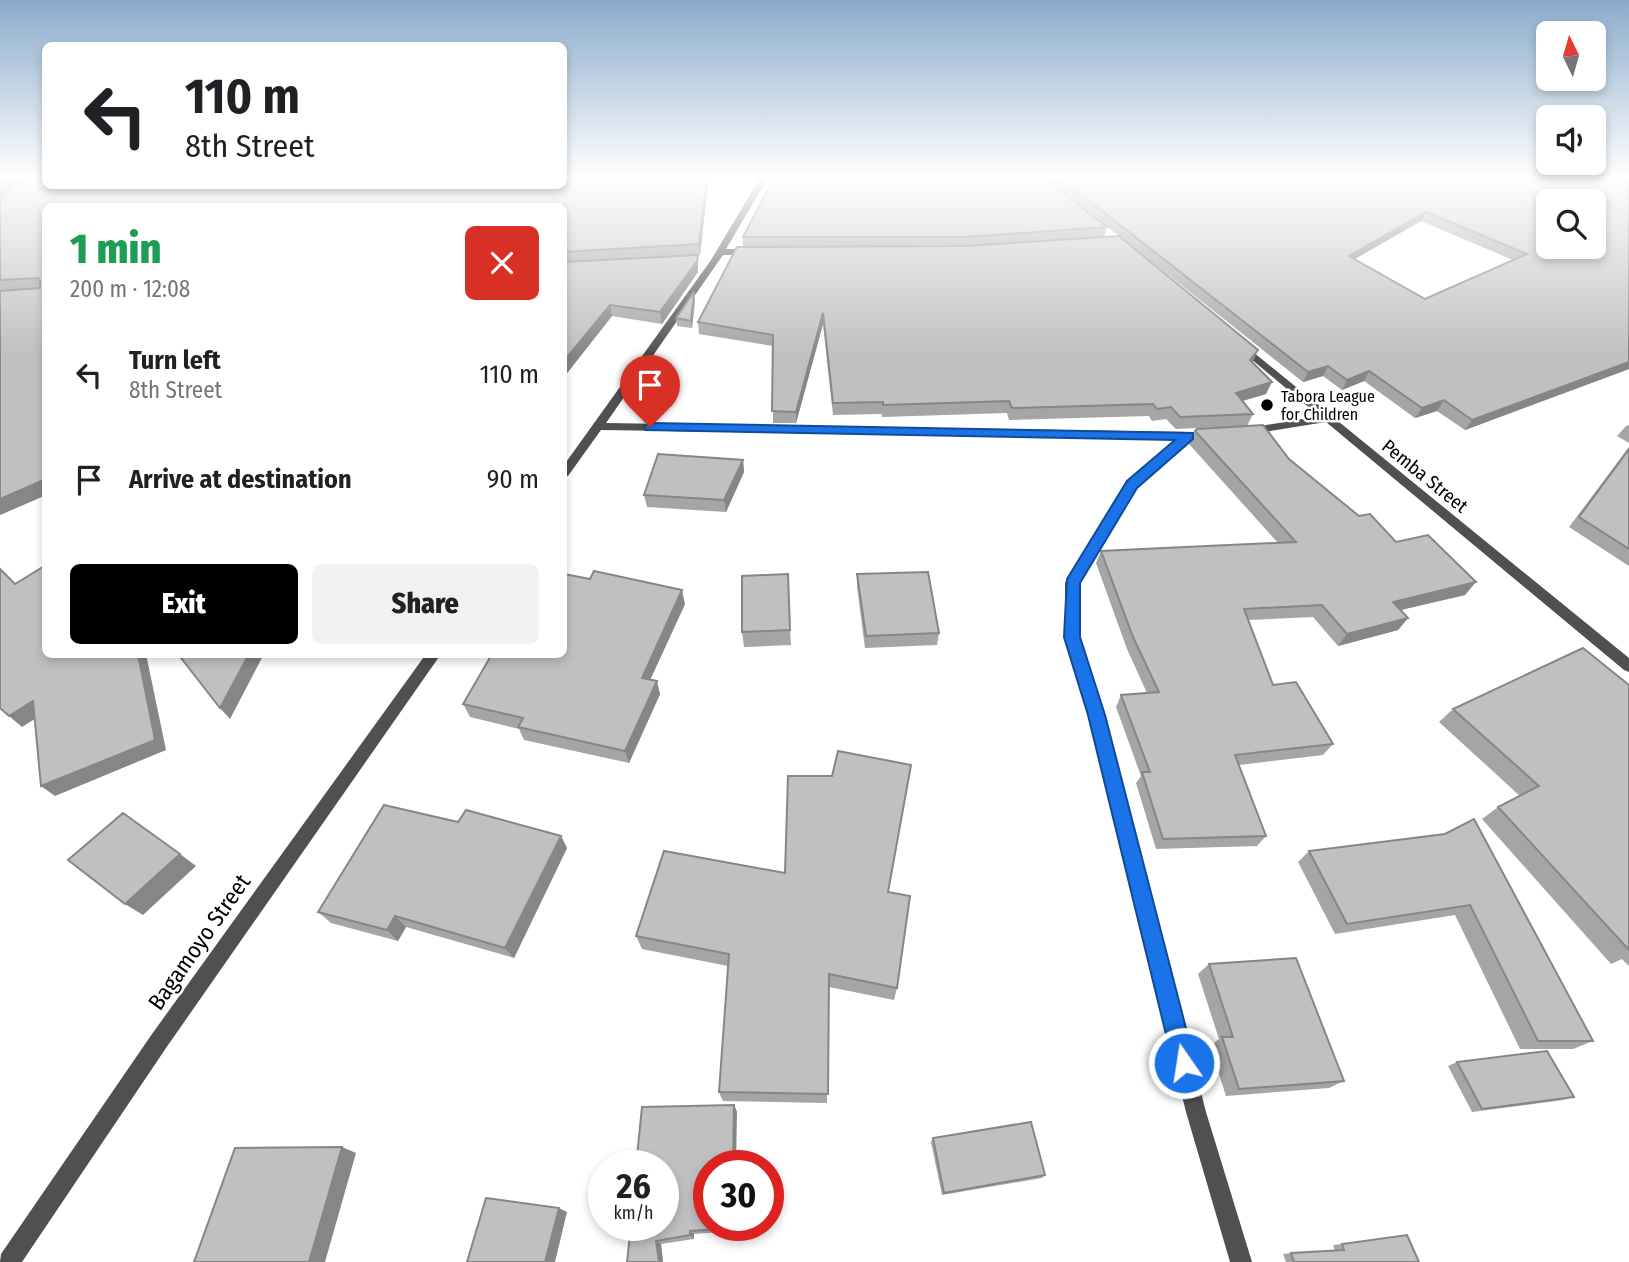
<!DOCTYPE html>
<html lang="en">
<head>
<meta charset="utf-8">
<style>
	body { margin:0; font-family:"Fira Sans Condensed",sans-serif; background:#f2f2f2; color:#202124; height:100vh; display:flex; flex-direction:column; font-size:26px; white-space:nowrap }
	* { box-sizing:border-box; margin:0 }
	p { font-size:23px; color:#757577 }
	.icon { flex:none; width:38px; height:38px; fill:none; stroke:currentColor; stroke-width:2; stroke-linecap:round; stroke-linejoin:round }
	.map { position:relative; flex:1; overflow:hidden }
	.sheet { position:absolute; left:42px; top:203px; width:525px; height:455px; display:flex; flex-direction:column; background:#fff; border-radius:10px; box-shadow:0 4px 10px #0003 }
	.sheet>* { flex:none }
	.top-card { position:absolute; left:42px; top:42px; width:525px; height:147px; border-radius:10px; box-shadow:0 4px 10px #0003; background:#fff; color:#202124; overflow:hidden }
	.needle { width:46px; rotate:355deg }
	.tools { position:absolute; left:1536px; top:21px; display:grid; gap:14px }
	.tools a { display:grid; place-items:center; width:70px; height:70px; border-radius:10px; background:#fff; box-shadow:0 4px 10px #0003; font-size:35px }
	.speed { position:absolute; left:588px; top:1150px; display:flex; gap:14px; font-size:35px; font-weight:700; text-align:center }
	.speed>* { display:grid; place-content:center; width:91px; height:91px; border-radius:50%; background:#fff; box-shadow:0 4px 10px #0003; line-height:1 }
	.speed small { font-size:18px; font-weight:400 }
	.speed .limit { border:10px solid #d22; background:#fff; color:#111 }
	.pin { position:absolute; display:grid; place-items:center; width:60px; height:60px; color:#fff; margin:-72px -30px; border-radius:50% 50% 50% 0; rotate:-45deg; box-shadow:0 0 7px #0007 }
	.pin .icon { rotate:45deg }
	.me { position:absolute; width:77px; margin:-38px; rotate:347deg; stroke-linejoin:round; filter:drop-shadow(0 0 5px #0008) }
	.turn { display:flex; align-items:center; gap:24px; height:147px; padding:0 28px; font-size:32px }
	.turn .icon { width:91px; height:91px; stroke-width:2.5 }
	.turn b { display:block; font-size:49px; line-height:60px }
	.round { display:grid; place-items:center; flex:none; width:74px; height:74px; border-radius:10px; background:#f2f2f2 }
	.head { display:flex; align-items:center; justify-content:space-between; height:119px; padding:0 28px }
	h1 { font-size:42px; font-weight:800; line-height:52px; color:#1e9e55 }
	.action { display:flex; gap:14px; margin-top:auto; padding:14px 28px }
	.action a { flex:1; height:80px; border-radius:10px; background:#000; color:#fff; font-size:28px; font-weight:800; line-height:80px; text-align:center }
	.action a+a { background:#f2f2f2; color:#202124 }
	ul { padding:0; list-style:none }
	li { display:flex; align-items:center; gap:21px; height:105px; padding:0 28px }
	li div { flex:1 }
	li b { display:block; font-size:26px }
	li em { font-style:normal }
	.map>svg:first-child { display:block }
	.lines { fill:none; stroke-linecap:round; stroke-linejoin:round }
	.street { fill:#505050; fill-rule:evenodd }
	.wall { fill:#a5a5a5; fill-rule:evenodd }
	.shaded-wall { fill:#868686 }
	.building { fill:#c0c0c0; stroke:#868686; stroke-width:2; fill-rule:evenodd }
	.route { fill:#1a73e8; stroke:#114b97; stroke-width:2 }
	.poi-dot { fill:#000; stroke:#fff; stroke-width:2.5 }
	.labels { text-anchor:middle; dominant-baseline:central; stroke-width:5; stroke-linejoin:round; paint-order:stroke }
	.far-poi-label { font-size:16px; fill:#000; stroke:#fff; text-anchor:start }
	.street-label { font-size:19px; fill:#000; stroke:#fff }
	.near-street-label { font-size:23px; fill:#000; stroke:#fff }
</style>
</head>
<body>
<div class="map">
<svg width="1629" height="1262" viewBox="0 0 1629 1262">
	<rect width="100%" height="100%" fill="#fff"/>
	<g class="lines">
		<path class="street" d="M760,178H768L726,249H752L757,252L752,255H723L606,423L1190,432L1196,436L1136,487L1079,583V637L1105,715L1206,1112L1252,1262H1230L1186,1112L1089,715L1065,637V583L1067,579L1128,481L1177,439L601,430L568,476L564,477V465L711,260Z
			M1242,343L1629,658V672L1624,670L1326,422L1245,435V429L1249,428L1319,416L1238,348L1237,346Z
			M426,654H441L166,1048L22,1262H0L1,1254L152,1034Z"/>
	</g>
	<path class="wall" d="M0,178H708V184L700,255H698V272L662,324L612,316L564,377V206H46V495L0,515V200L3,196L0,198Z
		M1046,178H1629V369L1465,430L1437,411L1415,418L1364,381L1342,390L1323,376L1303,382L1136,249L1252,363L1266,394L1243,401L1253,414L1247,426L1176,429L1166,419L1152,421L1149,416L1009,420L1007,413L882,417V414L833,415L823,324L796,423H773V346L699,334L698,322L743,247V237L1107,227L1104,237L1119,236ZM1421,221L1513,260L1425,299L1355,259Z
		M695,300L692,328L677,326L676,318Z
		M1629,425V443L1617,436L1626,426Z
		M1195,431L1289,459L1359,516L1396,542L1465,595L1401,610L1408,618L1398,630L1338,646L1313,617L1248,620L1273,685L1333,744L1323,755L1239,765L1266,836L1257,846L1156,849L1136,783L1141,776L1116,707L1121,695L1147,693L1127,649L1096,563L1101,551L1278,543L1189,444Z
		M1629,447V566L1569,527Z
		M743,460L744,472L726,512L647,507L644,495Z
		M857,574L939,633L937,645L865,648L857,587Z
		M685,604L650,680L660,694L629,763L524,740L519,729L470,717L463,704Z
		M790,630L791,645L744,647L742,632Z
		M1629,685V966L1622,959L1611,964L1482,819L1498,807L1520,796L1439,722L1453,709Z
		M458,822L561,836L567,848L514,958L406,927L398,941L331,923L318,912Z
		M1445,834L1593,1041L1573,1049H1520L1455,915L1335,934L1298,862L1309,851Z
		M888,892L897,988L894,1000L829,987L827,1103L723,1101L719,1092L728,966L642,949L636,936Z
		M1209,964L1344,1081L1329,1088L1226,1096L1210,1046L1219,1039L1198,974Z
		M1457,1062L1574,1097L1563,1100L1472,1112L1448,1066Z
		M734,1105L737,1112L709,1225H735V1231L694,1234V1239L661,1244L663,1262H627Z
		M933,1138L1045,1175L1042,1178L942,1195L931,1142Z
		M1342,1244L1419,1262H1286L1283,1254L1291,1253L1335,1251L1333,1245Z"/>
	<path class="shaded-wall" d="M0,178H18L25,187L0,198Z
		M707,178H708V184L700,255L699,244Z
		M1426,212L1421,221L1344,265L1349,256Z
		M698,255V272L662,324L660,312Z
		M694,292L695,300L692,328L691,321Z
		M610,305L612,316L564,377V361Z
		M823,313V324L796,423V412Z
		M1258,350L1253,362L1245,372L1250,360Z
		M1629,362V369L1465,430L1472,420Z
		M1328,366L1323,376L1303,382L1308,372Z
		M1369,371L1364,381L1342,390L1347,380Z
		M1272,382L1266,394L1231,404L1236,393Z
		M1444,400L1437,411L1415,418L1422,408Z
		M743,460L744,472L726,512L724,500Z
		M46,479V495L0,515V499Z
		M1476,582L1465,595L1383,614L1393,602Z
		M682,590L685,604L645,691L642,678Z
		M1408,618L1398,630L1338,646L1347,634Z
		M138,654H146L166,750L55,796L41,786Z
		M249,654H264L230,719L220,708Z
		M657,681L660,694L629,763L625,751Z
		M33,701L46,712L22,727L9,716Z
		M561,836L567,848L514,958L505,948Z
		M180,854L196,866L143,915L125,904Z
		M395,916L406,927L398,941L387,930Z
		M734,1105L737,1112L736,1166H733Z
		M342,1147L356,1153L325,1262H309Z
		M559,1208L567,1212L555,1262H545Z
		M690,1231L694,1234V1239L690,1235Z
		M656,1241L661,1244L663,1262H659Z"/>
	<path class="building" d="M0,178H14L0,184Z
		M24,178H46V186H564V178H707L699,244L564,252V206H46V479L0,499V291L40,288V281L38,278L0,280V200Z
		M774,178H1044L1107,227L965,237H743Z
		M1060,178H1528L1535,180L1533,178H1629V362L1472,420L1444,400L1422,408L1369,371L1347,380L1328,366L1308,372ZM1549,201H1594V247H1549ZM1426,212L1527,254L1425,299L1349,256Z
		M1119,236L1258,350L1250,360L1272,382L1236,393L1253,414L1180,417L1171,407L1157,409L1153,404L1012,408L1009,401L883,405V402L833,403L823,313L796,412L772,411L773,335L698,322L737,247L966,246Z
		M698,255L697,261L660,312L610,305L564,361V262Z
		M694,292L691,321L676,318Z
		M1263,425L1289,459L1359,516L1370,514L1396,542L1428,535L1476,582L1393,602L1408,618L1347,634L1322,605L1244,609L1273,685L1296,682L1333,744L1235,755L1266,836L1163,839L1142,772H1150L1121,695L1159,692L1133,637L1101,551L1296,542L1195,431L1197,429Z
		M1629,449V549L1579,517Z
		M658,454L743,460L724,500L644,495Z
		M46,565V654H138L155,740L41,786L33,701L9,716L0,708V569L15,584Z
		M594,571L682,590L642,678L657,681L625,751L518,727L523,718L463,704L492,654H564V574L590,579Z
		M928,572L939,633L866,636L857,574Z
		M788,574L790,630L742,632V576Z
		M1583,648L1629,685V950L1498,807L1539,786L1453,709Z
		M178,654H249L220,708Z
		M838,751L911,765L888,892L910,896L897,988L829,974L828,1094L719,1092L729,954L636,936L664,851L785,873L788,776H832Z
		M384,805L458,822L466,810L561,836L505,948L395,916L387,930L318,912Z
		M123,813L180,854L125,904L68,860Z
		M1474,819L1593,1041H1538L1470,905L1347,924L1309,851L1445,834Z
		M1296,958L1344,1081L1239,1089L1222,1037H1233L1209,964Z
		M1547,1051L1574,1097L1482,1109L1457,1062Z
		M734,1105L733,1166H709V1225H733V1228L690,1231V1235L656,1241L659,1262H627L631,1225H663V1166H636L642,1107Z
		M1031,1122L1045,1175L944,1193L933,1138Z
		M342,1147L309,1262H194L235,1148Z
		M486,1198L559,1208L545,1262H467Z
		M1407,1235L1419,1262H1294L1291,1253L1344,1250L1342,1244Z"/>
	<linearGradient id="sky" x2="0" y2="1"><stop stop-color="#8aabca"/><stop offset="0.5" stop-color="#fff"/><stop offset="1" stop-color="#fff" stop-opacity="0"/></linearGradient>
	<rect width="1629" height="355" fill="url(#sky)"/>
	<path class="route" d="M650,423L1193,433V439L1137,488L1080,583V637L1105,715L1195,1063L1192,1070L1184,1074L1176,1070L1173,1063L1088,715L1064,637L1067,579L1127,481L1175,440L646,430L644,427Z"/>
	<circle class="poi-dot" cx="1267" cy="405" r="7"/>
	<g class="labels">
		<g class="far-poi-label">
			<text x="1281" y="396">Tabora League<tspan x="1281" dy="18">for Children</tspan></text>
		</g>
		<g class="street-label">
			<text transform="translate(1425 476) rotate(39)">Pemba Street</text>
		</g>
		<g class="near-street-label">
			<text transform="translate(199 942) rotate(-55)">Bagamoyo Street</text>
		</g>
	</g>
</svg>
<div class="tools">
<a><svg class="needle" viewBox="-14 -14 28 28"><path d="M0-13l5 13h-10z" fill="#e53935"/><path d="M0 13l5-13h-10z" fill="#757577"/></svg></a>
<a><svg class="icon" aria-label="sound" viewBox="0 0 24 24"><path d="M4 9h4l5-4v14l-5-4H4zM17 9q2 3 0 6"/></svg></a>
<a><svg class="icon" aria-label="search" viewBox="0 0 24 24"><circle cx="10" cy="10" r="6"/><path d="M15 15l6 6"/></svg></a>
</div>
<div class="speed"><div>26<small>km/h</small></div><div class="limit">30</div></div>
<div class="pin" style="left:650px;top:427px;background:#d93025"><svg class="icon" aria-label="arrive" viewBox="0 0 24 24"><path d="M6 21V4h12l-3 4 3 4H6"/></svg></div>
<svg class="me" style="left:1184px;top:1063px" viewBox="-20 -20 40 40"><circle r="17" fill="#1a73e8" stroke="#fff" stroke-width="3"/><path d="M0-11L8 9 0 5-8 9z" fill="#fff"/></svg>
<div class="top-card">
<div class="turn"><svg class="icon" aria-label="left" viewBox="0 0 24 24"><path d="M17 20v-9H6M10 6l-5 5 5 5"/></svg><div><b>110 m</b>8th Street</div></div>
</div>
<section class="sheet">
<div class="head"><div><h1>1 min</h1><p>200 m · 12:08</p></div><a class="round" style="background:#d93025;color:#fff"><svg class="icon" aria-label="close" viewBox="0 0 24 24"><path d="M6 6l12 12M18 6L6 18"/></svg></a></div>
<ul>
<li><svg class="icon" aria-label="left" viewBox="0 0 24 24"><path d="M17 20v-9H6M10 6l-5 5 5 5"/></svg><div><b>Turn left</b><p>8th Street</p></div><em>110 m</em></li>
<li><svg class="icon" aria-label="arrive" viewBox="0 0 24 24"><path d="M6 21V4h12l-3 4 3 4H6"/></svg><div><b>Arrive at destination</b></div><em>90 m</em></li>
</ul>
<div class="action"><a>Exit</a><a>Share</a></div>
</section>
</div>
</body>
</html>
